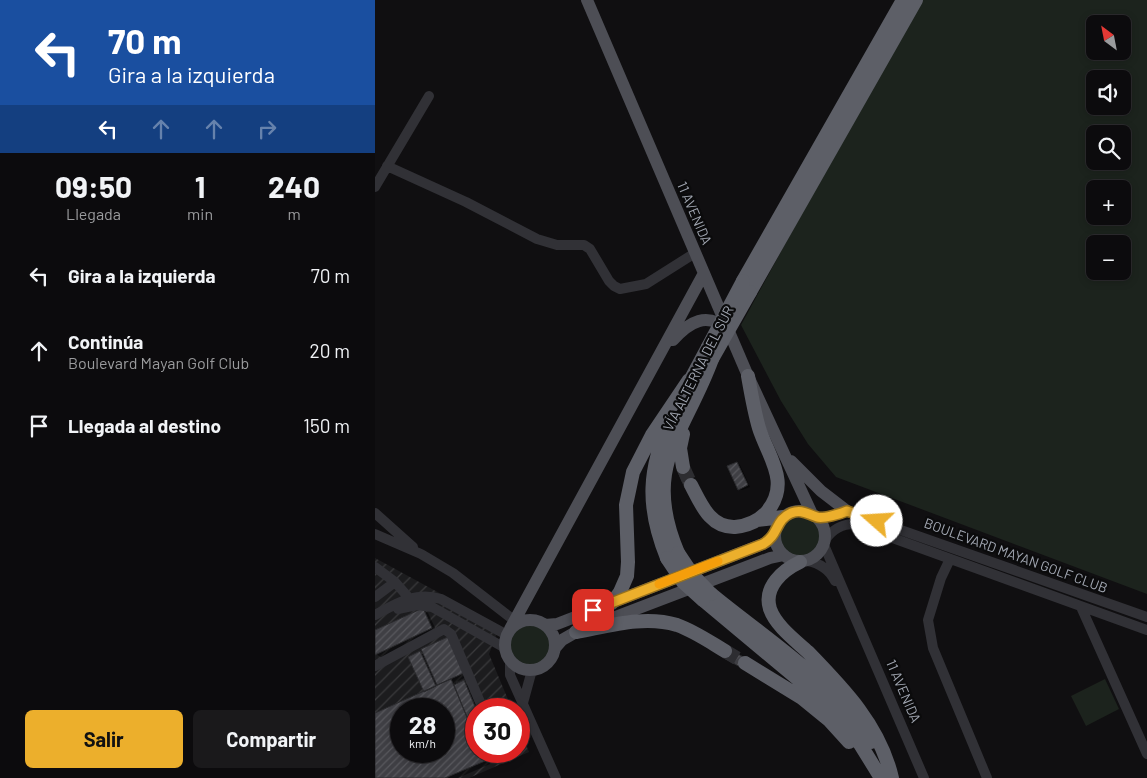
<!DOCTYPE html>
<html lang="es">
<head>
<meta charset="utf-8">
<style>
	body { margin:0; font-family:Barlow,sans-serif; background:#1a191b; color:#f1f3f6; height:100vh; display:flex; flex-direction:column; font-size:19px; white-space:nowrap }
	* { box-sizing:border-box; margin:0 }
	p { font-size:16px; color:#9a9b9d }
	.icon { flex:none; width:28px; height:28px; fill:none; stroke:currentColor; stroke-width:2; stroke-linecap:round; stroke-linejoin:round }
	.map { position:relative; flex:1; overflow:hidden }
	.drawer { display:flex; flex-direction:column; background:#0c0b0d; width:375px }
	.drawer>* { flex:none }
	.guide { background:#1a4fa0; color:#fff; overflow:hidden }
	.needle { width:32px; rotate:328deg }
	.controls { position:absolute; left:711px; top:15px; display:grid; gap:10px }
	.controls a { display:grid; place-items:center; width:45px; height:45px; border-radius:8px; background:#0c0b0d; box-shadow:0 2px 8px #0003,0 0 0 1px #2c2b2e; font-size:25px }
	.speed { position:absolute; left:15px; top:698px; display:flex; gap:10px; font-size:25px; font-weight:700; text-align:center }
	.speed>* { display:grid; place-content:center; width:65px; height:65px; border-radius:50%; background:#0c0b0d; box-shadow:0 2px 8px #0003,0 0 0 1px #2c2b2e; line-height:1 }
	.speed small { font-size:12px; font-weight:400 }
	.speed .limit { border:8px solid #d22; background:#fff; color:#111 }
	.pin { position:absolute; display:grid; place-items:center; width:42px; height:42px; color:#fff; margin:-21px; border-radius:10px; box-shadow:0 2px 8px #0006 }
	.me { position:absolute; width:55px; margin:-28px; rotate:289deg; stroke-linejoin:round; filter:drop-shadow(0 0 4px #0008) }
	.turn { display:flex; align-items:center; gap:18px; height:105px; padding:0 25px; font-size:22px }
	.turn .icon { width:65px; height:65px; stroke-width:2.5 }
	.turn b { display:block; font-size:35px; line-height:42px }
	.lanes { display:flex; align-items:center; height:48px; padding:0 25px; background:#0003; justify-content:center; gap:25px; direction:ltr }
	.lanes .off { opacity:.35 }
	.eta { display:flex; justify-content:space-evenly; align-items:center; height:85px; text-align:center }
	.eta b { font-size:30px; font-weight:700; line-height:35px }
	.button { display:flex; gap:10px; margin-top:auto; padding:10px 25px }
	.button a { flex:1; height:58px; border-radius:8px; background:#ecaf2c; color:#111; font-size:20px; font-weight:700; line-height:58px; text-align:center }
	.button a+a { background:#1a191b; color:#f1f3f6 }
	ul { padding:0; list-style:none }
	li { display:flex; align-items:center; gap:15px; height:75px; padding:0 25px }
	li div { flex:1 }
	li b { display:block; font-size:19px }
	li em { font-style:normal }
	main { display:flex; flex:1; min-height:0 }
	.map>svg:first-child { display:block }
	.industrial { fill:url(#industrial-furrows); fill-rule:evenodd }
	.green { fill:#1c231d; fill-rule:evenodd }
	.shadow { fill:#0007; fill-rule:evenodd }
	.building { fill:url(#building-hatch); stroke:#2a2a2d; fill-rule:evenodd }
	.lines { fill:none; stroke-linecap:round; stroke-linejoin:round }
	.highway-tunnel { stroke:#2d2d31; stroke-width:14; stroke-dasharray:14 7; stroke-linecap:butt }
	.minor { stroke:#313136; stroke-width:10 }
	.major { stroke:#4d4e55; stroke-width:12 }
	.highway { stroke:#5d5f67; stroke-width:14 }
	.highway-bridge { stroke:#5d5f67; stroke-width:14 }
	.route-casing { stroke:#99721d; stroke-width:12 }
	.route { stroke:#ecaf2c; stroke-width:9 }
	.slow { stroke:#f59e0b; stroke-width:9 }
	.labels { text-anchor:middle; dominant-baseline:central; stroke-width:4.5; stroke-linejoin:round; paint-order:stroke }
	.street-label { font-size:14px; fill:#a1a6b1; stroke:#0b0b0c }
</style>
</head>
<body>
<main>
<section class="drawer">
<div class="guide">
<div class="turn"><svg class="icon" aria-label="left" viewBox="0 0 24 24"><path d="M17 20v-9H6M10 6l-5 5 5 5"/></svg><div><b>70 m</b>Gira a la izquierda</div></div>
<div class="lanes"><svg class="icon" aria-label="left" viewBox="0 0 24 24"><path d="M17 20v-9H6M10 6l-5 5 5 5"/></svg><svg class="icon off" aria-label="ahead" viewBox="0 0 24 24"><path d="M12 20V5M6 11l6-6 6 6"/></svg><svg class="icon off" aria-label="ahead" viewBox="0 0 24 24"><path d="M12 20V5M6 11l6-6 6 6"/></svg><svg class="icon off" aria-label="right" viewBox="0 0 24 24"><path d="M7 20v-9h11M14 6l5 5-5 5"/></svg></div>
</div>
<div class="eta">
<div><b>09:50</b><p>Llegada</p></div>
<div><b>1</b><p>min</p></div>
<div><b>240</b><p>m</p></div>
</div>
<ul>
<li><svg class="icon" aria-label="left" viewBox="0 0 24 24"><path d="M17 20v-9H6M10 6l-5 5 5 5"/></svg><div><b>Gira a la izquierda</b></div><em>70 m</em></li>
<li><svg class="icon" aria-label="ahead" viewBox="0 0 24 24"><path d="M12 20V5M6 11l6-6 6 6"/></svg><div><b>Continúa</b><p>Boulevard Mayan Golf Club</p></div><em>20 m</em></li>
<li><svg class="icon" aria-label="arrive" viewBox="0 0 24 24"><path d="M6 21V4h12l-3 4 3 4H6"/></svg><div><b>Llegada al destino</b></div><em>150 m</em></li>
</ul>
<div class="button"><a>Salir</a><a>Compartir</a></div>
</section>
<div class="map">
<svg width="772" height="778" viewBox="0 0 772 778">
	<defs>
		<pattern id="industrial-furrows" width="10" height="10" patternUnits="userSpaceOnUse" patternTransform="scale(1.25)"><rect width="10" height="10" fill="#1c1c1e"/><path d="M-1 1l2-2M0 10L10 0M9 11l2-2" fill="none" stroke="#3a3a3c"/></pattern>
		<pattern id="building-hatch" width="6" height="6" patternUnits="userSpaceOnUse" patternTransform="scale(1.25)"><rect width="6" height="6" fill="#3f3f44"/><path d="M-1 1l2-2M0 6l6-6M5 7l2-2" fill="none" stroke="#58585d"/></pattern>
	</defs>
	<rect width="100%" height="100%" fill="#100f11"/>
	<path class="industrial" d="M0,558L125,626L114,654L137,709H101V751H144V727L154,752L94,778H0ZM26,709H69V751H26Z"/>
	<path class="green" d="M543,0H772V594L461,477L433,444L406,401L366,325ZM720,24H748V51H720ZM720,79H748V106H720ZM720,134H748V161H720ZM720,189H748V216H720ZM720,244H748V271H720Z
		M405 537a20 20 0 1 1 40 0a20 20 0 1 1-40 0Z
		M135 645a20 20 0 1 1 40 0a20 20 0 1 1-40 0Z
		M730,679L744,709L711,726L696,696Z"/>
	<path class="shadow" d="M362,463L365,465L375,487L367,490L364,489Z
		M48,609L53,613L62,632L7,658L1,654L0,632Z
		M45,653L96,675L81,682L82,685L89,682L93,684L104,709H101V751H121L122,753L112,757L115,764L83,778H0V714L51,692ZM26,709H69V751H26Z"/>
	<path class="building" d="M362,462L373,485L363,490L352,466Z
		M312,466L320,484L310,488L302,470Z
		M48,608L57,628L0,655V630Z
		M75,636L91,672L62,685L46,649Z
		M352,648L372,659L367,668L347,657Z
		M45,651L61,686L49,692L33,657Z
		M76,679L101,739V751H106L110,761L70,778H0V713ZM26,709H69V751H26Z
		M89,680L101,709V739L79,685Z"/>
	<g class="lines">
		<path class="highway-tunnel" d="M308,467L316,485
			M350,651L370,663"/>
		<path class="minor" d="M12,166L91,202L162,239L182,245H209L215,249L234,281L239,286L245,289L271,284L320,253
			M0,187L54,96
			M0,513L38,547
			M442,517L463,515L472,511L772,617
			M0,534L46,554L78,573L140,621
			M451,539C457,530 467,524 479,524L772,630
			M449,545L549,778
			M575,559L566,578L553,620L558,648L612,778
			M432,561C445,563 454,569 460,581
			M0,567L20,582L34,598
			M0,597L20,582
			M706,607L772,754
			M23,609L42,605L57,607L130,648
			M0,615C22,603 41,591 66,599L132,635
			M135,660V675L181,778
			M0,666L69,629L76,634L108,709
			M148,703L157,670"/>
		<path class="major" d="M212,0L373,376L437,514
			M298,340C314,322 332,311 353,330
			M416,461L446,491L472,511
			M400 536a25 25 0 1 1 50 0a25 25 0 1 1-50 0Z
			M130 645a25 25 0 1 1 50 0a25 25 0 1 1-50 0Z
			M170,625L182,624L388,544L394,541L400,533
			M135,629L329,273
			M180,648L187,640L201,632L395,558L409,555"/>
		<path class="highway" d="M368,281L528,0
			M375,292L541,0
			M311,388L333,347
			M308,434L305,448L308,467
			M316,485C326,504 335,528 360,527C372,526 383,521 391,513C417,483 393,457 384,428C379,411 376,393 373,376
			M382,520L408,517
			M303,553C266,466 309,435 337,359
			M292,558C271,506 273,469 296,418
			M425,562C408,570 388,587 395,609C401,626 420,640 433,652C469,689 505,726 517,778
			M336,594C389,638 459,681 496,742
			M328,600L443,696L467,720L485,744L506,778
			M237,603L245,592L252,576L253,562L251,505L258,472L277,435L314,380
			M201,632C234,626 269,615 302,625C319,631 335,642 350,651
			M370,663L427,698L454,720L474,742"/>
		<path class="highway-bridge" d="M333,347L368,281
			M337,359L375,292
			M303,553L317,574L336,594
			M292,558L308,582L328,600"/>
	</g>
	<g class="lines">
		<g class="route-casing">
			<path id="route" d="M218,610L388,544C404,535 400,520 416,513C427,509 432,514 442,517C448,519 465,514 472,511L502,521"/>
		</g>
		<use href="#route" class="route"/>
		<path class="slow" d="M284,584L343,561"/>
	</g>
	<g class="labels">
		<g class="street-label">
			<text transform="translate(320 213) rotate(67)">11 AVENIDA</text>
			<text transform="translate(323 368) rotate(-63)">VÍA ALTERNA DEL SUR</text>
			<text transform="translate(641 555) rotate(20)">BOULEVARD MAYAN GOLF CLUB</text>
			<text transform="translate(529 691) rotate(67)">11 AVENIDA</text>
		</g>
	</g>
</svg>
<div class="controls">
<a><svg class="needle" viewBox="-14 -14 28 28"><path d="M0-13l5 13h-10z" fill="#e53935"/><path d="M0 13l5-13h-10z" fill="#9a9b9d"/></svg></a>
<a><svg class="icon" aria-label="sound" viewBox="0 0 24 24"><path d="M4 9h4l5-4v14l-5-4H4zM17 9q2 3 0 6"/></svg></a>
<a><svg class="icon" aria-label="search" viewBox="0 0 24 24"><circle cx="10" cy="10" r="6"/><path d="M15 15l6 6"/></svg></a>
<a>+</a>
<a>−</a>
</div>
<div class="speed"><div>28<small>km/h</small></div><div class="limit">30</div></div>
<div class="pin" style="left:218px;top:610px;background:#d93025"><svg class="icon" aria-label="arrive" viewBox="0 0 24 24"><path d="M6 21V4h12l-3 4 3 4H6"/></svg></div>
<svg class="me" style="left:502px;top:521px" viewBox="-20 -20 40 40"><circle r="19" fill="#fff"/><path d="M0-13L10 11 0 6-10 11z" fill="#ecaf2c"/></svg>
</div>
</main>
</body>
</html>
